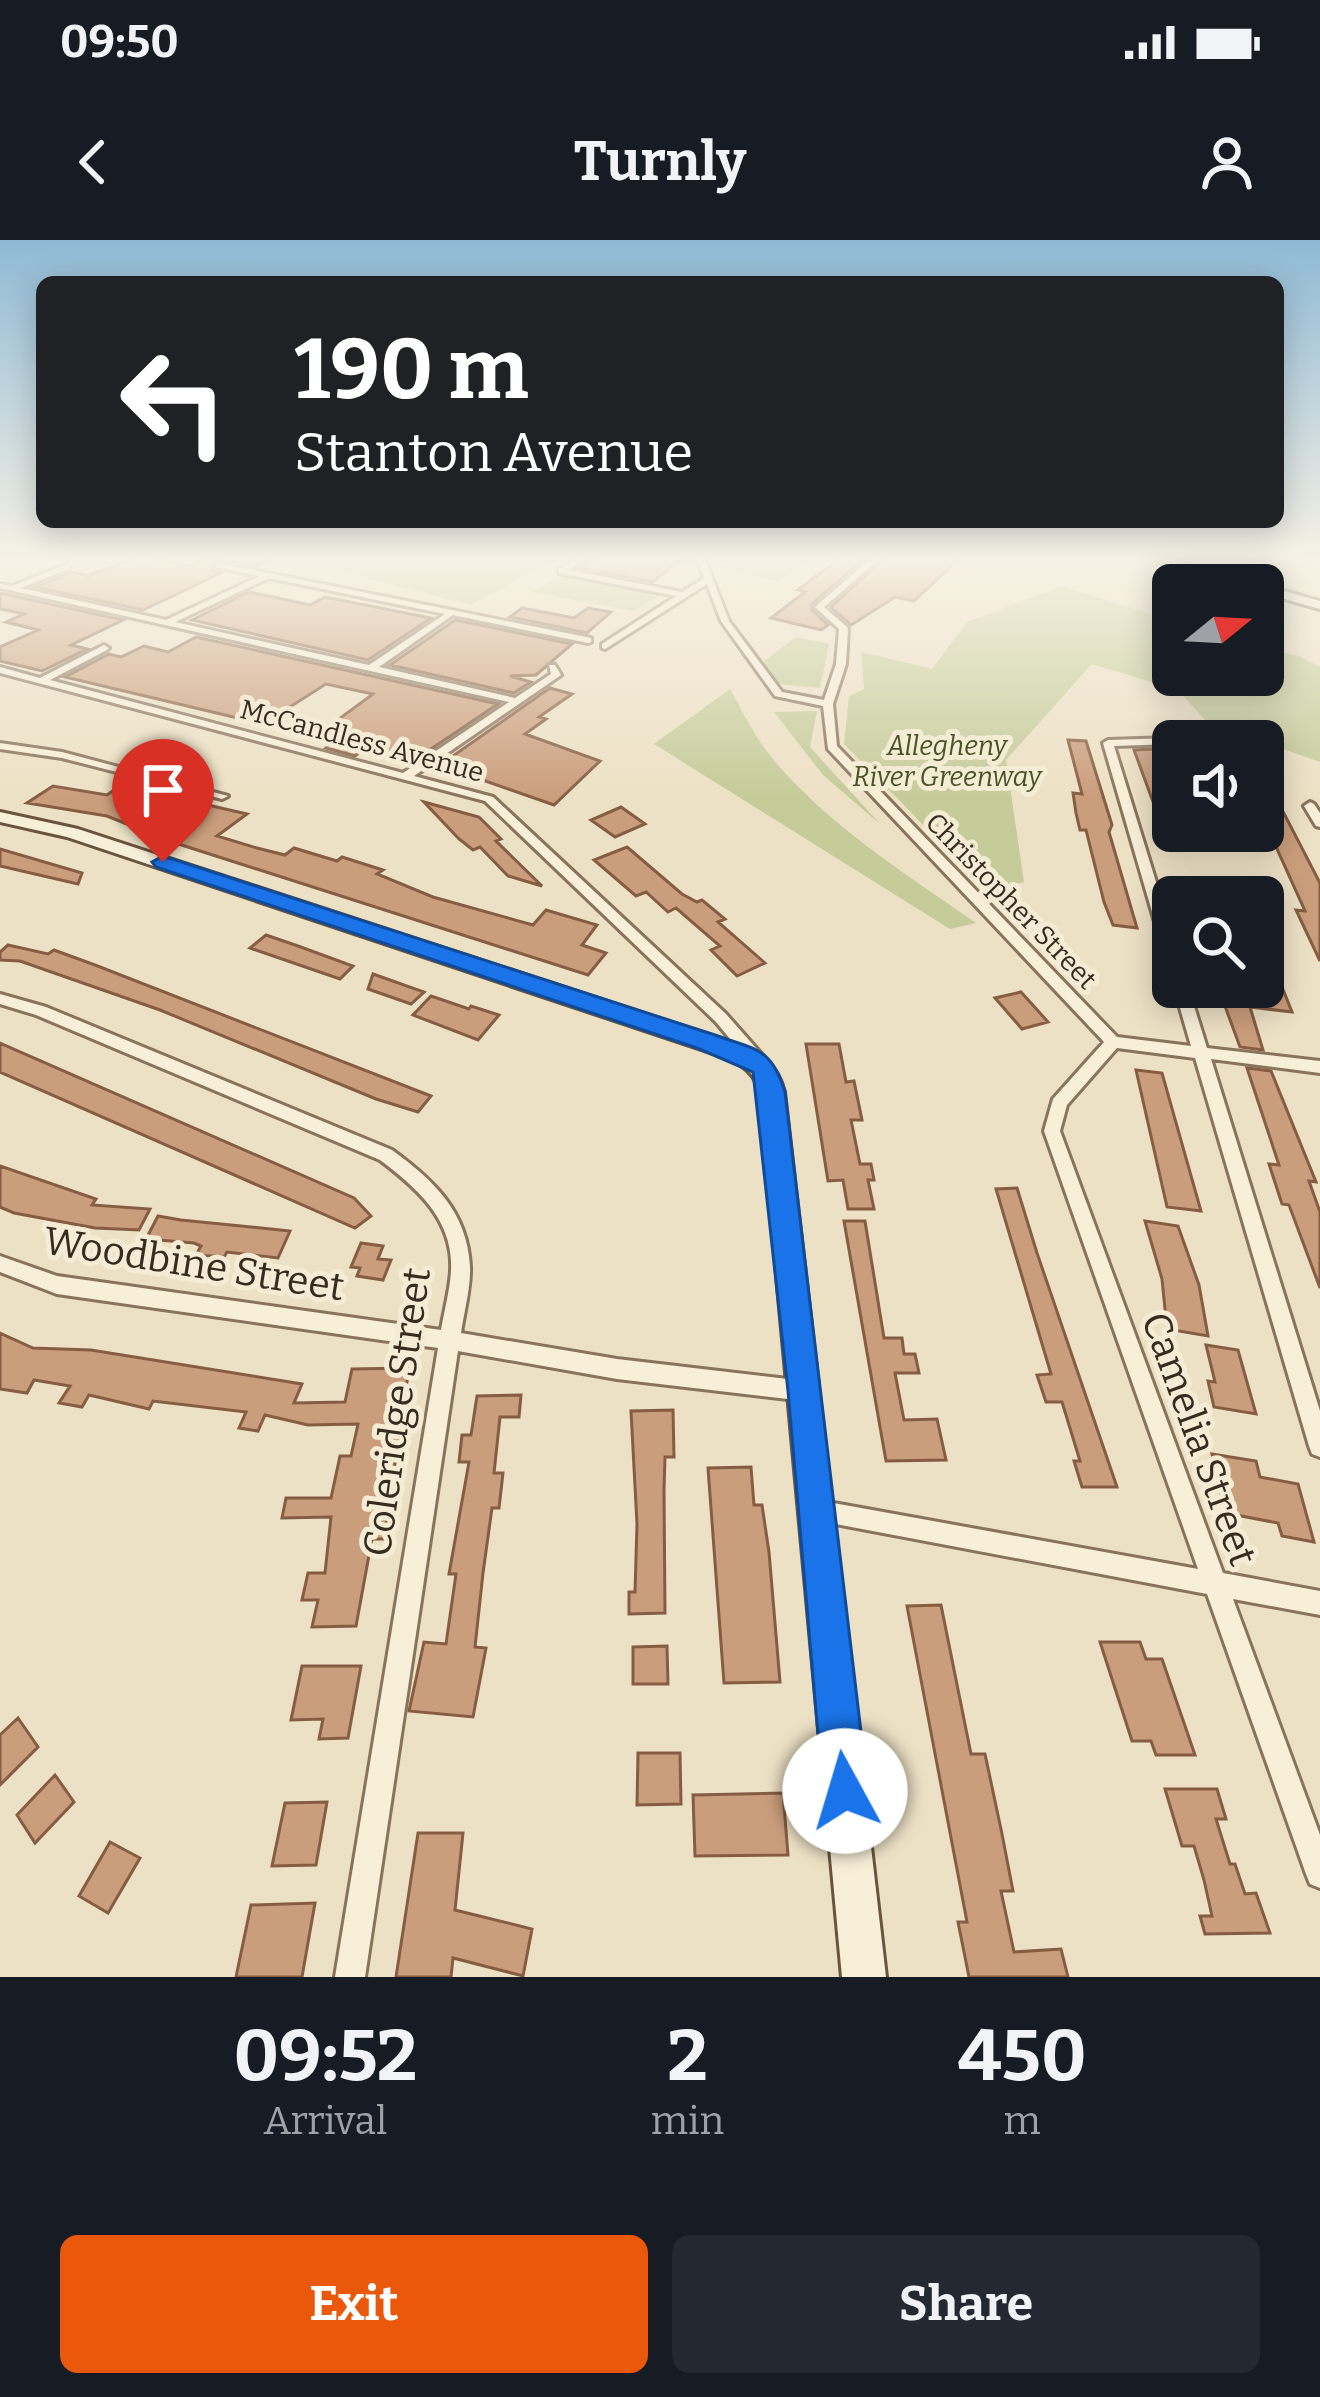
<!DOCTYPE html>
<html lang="en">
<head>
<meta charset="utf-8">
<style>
	body { margin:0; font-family:Bitter,serif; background:#242831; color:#f1f3f6; height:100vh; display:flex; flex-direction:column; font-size:45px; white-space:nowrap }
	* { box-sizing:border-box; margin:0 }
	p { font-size:39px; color:#9ea1a6 }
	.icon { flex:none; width:66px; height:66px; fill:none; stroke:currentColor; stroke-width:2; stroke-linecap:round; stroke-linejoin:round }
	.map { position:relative; height:1737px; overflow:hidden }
	.panel { display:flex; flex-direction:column; background:#171b24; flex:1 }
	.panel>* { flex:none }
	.hud { position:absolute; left:36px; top:36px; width:1248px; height:252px; border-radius:18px; box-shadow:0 6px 30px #0003; background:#202124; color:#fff; overflow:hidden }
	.needle { width:78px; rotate:72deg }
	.fabs { position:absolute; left:1152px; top:324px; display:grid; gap:24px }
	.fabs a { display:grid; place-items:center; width:132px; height:132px; border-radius:18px; background:#171b24; box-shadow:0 6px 30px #0003; font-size:60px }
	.pin { position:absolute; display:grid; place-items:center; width:102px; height:102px; color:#fff; margin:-123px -51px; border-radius:50% 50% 50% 0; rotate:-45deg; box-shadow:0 0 12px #0007 }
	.pin .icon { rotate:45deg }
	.me { position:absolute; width:132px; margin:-66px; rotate:354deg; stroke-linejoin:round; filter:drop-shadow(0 0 9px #0008) }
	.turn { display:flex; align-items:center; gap:42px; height:252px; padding:0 60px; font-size:54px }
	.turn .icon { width:156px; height:156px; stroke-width:2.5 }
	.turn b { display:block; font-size:84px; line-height:102px }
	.eta { display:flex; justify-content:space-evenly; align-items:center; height:204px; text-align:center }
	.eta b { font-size:72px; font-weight:700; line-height:84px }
	.cta { display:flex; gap:24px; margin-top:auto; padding:24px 60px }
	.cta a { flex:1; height:138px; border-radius:18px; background:#ea580c; color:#fff; font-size:48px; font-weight:700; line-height:138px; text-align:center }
	.cta a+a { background:#242831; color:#f1f3f6 }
	.status { display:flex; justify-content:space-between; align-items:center; height:84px; padding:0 60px; background:#171b24; direction:ltr }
	.status svg { height:33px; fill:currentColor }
	header { display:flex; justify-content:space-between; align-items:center; height:156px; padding:0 60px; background:#171b24; font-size:54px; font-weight:700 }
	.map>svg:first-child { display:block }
	.green { fill:#c5cb99 }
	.building { fill:#ca9d7c; stroke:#865d42; stroke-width:3 }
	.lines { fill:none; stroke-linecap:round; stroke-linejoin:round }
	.street-casing { stroke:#88735c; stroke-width:6 }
	.secondary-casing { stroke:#69543f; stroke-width:6 }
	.street { fill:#f8efd8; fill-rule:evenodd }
	.secondary { fill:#f8efd8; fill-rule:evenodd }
	.route { fill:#1a73e8; stroke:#114b97; stroke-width:3 }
	.labels { text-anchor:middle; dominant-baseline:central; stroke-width:10; stroke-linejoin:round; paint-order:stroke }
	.far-street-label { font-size:27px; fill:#382b1f; stroke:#f5ecd5 }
	.far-park-label { font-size:27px; font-style:italic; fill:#485426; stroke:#f5ecd5 }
	.near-street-label { font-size:39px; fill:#382b1f; stroke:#f5ecd5 }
</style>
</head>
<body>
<div class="status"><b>09:50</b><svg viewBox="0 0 49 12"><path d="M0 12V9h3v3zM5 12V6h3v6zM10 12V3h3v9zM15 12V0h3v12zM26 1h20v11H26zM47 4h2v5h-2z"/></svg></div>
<header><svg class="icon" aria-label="back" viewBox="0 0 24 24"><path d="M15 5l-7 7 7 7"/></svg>Turnly<svg class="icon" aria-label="person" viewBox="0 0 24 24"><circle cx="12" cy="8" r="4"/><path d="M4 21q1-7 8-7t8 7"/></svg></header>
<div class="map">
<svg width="1320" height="1737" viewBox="0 0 1320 1737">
	<rect width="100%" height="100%" fill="#ede1c5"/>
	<path class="green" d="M338,316H559L471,365L336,330Z
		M740,316H813L778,342L720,329Z
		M560,337L661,355L634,371L532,352Z
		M1062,346L1173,381V435H1263V408L1299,416L1320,427V522L1207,482L1178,450L1092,424L1006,520L1024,642L987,650L844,504L849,456L864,449L861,412L932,429L967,382Z
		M796,397L829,404L820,448L777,444L763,422Z
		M730,449C742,470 753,494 768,513C825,584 902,631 976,683L950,689L654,504Z
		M817,471L810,507L880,584L823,535L774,472Z"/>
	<path class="building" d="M141,316L191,326L214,316H278L257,326L214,320L212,330L221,333L143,370L36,347L72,332L88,336Z
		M599,316H678L680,320L652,342L581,328Z
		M843,316H867L812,364V370L828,385L821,390L771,378L805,352L798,350Z
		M887,316H962L914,361L895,357L851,385L831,367Z
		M249,352L310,365L325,357L431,378L368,420L192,380Z
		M0,353L123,380L71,405L87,409L42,431L0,421V407L38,390L6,382L24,374L0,369Z
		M522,368L574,378L588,368L611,372L587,393L510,377Z
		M455,380L572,404L536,435L510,436L531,442L514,453L390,425Z
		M196,397L498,464L425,513L403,507L389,518L361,511L355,516L326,508L332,503L313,498L373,454L326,444L263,484L65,437L109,414L121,417L144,406L168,412Z
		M550,448L572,454L539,477L546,479L525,494L600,521L554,565L440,525Z
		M1068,500L1086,501L1112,585L1109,592L1137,688L1113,685L1104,662L1086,590H1080L1076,573L1073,553L1082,554Z
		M1155,509L1173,556L1170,608L1134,510Z
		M121,545L247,574L217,596L257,608L285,615L294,608L337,621L342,617L383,630L377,634L433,657L533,685L546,670L597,685L582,705L606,713L588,735L169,601L107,576L27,563L53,546L107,555Z
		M1263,557L1276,558L1320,643V721L1296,670L1305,671L1263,578Z
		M424,562L479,577L501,599L496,601L542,646L508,636L480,607L473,610L459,599Z
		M621,567L645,584L615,597L591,580Z
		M627,607L682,654L697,662L702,660L725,679L718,682L765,723L737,736L711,710L720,706L676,668L668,672L646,652L636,656L594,620Z
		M0,609L82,633L78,644L0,626Z
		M266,695L298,706L353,726L340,739L250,708Z
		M1264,702L1292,772L1250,767L1263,810L1240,807L1218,747H1263Z
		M8,705L48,714L54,710L95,725L431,856L418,872L376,859L160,770L20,721L0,720V712Z
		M373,734L424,752L411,764L368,749Z
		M1021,752L1031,763L1048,782L1022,789L995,758Z
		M431,756L469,769L471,766L499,775L478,800L413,775Z
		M0,803L354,958L371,976L355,988L0,832Z
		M806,804H839L846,842L854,841L862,880H851L860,924H871L874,940H868L874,969H848L843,940L828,941Z
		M1247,828L1271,831L1316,942L1309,941L1320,972V1048L1289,965L1282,964L1269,924L1279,925Z
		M1136,830L1162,833L1201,971L1167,967Z
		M0,926L96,959L92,965L150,969L139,990L95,988L14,973L0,967Z
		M1017,948L1037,1013L1117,1247H1082L1074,1221H1080L1062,1162H1046L1037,1135L1051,1134L996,949Z
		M158,976L181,980L290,991L278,1018L227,1012L224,1017L196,1015L201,1006L194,1003L146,999Z
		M844,981H865L884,1098H902L904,1114H915L919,1133H895L904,1180L937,1179L946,1220L886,1221Z
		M1145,981L1178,986L1199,1045L1208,1096L1167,1089L1162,1039Z
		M361,1003L383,1006L378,1019L391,1020L383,1040L357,1036L360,1028L351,1027Z
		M0,1093L33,1108L91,1110L302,1144L294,1163L345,1162L352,1129L409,1128L384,1299H372L356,1386L312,1387L318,1360H302L308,1333H325L331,1277L282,1278L286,1258H331L340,1216H351L358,1184L308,1185L265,1175L258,1191L239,1188L246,1172L153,1161L149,1169L89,1155L82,1167L59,1163L70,1146L34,1140L27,1153L0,1149Z
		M1206,1105L1238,1110L1256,1174L1214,1167L1208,1141L1215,1142Z
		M521,1155L519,1177H500L494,1233H503L499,1268H492L483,1333L475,1407L486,1408L473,1477L409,1471L424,1402L446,1404L456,1334H449L469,1222H459L462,1195H471L477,1156Z
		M673,1170L674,1217H665L664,1250L665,1373L629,1374V1352H635L637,1284L631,1171Z
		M1212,1214L1256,1221L1260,1237L1298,1244L1314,1302L1282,1296L1278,1283L1225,1273Z
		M751,1227L754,1265H762L769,1312L780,1442L724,1443L708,1228Z
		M941,1365L971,1514H985L1002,1594L1013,1651H1001L1014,1712L1061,1709L1068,1737H969L958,1682H967L907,1366Z
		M1100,1402H1140L1146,1419H1162L1195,1515H1156L1151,1501H1132Z
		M667,1406L668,1444H633V1407Z
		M302,1426H361L348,1498L319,1499L323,1479L291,1480Z
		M18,1478L38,1507L0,1545V1495Z
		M638,1513H680L681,1564L637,1565Z
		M55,1535L74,1562L35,1603L17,1575Z
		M1165,1549H1217L1226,1579H1216L1230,1624H1235L1245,1654L1256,1653L1270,1693L1205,1694L1200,1676H1212L1204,1640L1194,1606H1182Z
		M783,1553L788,1615L695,1616L693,1555Z
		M327,1562L316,1625L272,1626L285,1563Z
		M418,1593H463L455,1670L532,1689L523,1736L453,1718L451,1737H396Z
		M110,1602L140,1618L108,1673L79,1656Z
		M315,1663L302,1737H236L251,1665Z"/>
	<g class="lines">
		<g class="street-casing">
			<path id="street" d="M581,316H591L569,330L682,352L704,338L698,321L682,316L704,317L729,381L782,452L824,460L836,424L839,389L815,367L874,316H883L824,367L848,388L846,424L833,464L837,506L1117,797L1191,806L1174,747H1188L1207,808L1320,821V833L1211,819L1320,1171V1217L1312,1214L1309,1206L1195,818L1117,808L1067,865L1060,891L1223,1333L1320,1351V1375L1233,1359L1320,1595V1648L1310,1644L1306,1634L1207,1354L809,1279L806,1271L809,1263L817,1260L1198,1329L1044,891L1053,859L1104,802L828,509L823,466L775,456L721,381L707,344L605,409L602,408V404L676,356L559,333V329Z
				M218,323L591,398V402L588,403L453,375L379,427L515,458L551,434L549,425H555L561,435L414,536L493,557L726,774L763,816L765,820L763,824H751L716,782L485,561L0,433V427L40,438L104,405L109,408L107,410L50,440L403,533L509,462L0,348V344L12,346L67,324L70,328L21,348L166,380L260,336L215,327ZM269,338L445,374L369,425L175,382Z
				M1173,498L1178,501H1173V504L1114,506L1173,697V725L1166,720L1103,503L1108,500Z
				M0,503L62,512L228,556L222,559L62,518L0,509Z
				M1310,562L1314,564L1320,573V587L1316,586L1304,566Z
				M0,754L46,767L392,910C433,940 467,971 470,1026C471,1047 464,1072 461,1093L617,1119L805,1141L812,1144L815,1151L812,1158L805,1161L617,1139L458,1111L365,1737H335L438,1108L57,1054L0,1032V1016L57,1036L441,1090C444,1071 450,1050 451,1031C454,980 417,948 380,920L36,775L0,764Z"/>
		</g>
		<g class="secondary-casing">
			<path id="secondary" d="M1142,316H1161L1257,345H1238Z
				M1263,345L1320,361V369L1263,353Z
				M0,572L78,589L736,804C762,813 777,825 784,852L886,1737H842L760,852C753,822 724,817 698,808L67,597L0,582Z"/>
		</g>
		<use href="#street" class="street"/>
		<use href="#secondary" class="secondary"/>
	</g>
	<linearGradient id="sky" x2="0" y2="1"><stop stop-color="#8eb9d5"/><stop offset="0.57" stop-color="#f7f2e5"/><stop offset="1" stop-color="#f7f2e5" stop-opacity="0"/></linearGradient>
	<rect width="1320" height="559" fill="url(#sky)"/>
	<path class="route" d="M163,616L715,795C756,810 771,807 785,852L868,1551L861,1567L845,1573L829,1567L823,1551L788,1151L753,832L697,808L156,627L152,622Z"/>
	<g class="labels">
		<g class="far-street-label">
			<text transform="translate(362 501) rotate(15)">McCandless Avenue</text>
			<text transform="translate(1011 661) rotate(46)">Christopher Street</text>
		</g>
		<g class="far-park-label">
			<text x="947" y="506">Allegheny<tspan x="947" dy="31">River Greenway</tspan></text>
		</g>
		<g class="near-street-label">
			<text transform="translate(194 1024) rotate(9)">Woodbine Street</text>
			<text transform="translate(397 1172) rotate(-82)">Coleridge Street</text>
			<text transform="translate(1199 1199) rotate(70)">Camelia Street</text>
		</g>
	</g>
</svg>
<div class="fabs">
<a><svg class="needle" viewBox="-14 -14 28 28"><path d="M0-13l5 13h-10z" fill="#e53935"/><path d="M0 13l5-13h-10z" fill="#9ea1a6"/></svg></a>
<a><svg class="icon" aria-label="sound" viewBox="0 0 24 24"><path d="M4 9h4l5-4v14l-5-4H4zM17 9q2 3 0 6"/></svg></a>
<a><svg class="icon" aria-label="search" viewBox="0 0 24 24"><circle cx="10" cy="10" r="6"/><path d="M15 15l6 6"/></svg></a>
</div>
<div class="pin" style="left:163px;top:622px;background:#d93025"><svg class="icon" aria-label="arrive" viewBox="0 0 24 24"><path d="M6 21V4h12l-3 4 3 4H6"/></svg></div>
<svg class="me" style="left:845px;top:1551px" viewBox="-20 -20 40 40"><circle r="19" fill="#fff"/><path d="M0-13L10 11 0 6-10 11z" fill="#1a73e8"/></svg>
<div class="hud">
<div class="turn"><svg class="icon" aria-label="left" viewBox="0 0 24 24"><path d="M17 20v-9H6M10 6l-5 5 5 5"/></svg><div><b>190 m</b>Stanton Avenue</div></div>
</div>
</div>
<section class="panel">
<div class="eta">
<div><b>09:52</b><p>Arrival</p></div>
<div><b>2</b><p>min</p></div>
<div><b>450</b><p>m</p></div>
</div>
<div class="cta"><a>Exit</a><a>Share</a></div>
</section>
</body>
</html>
